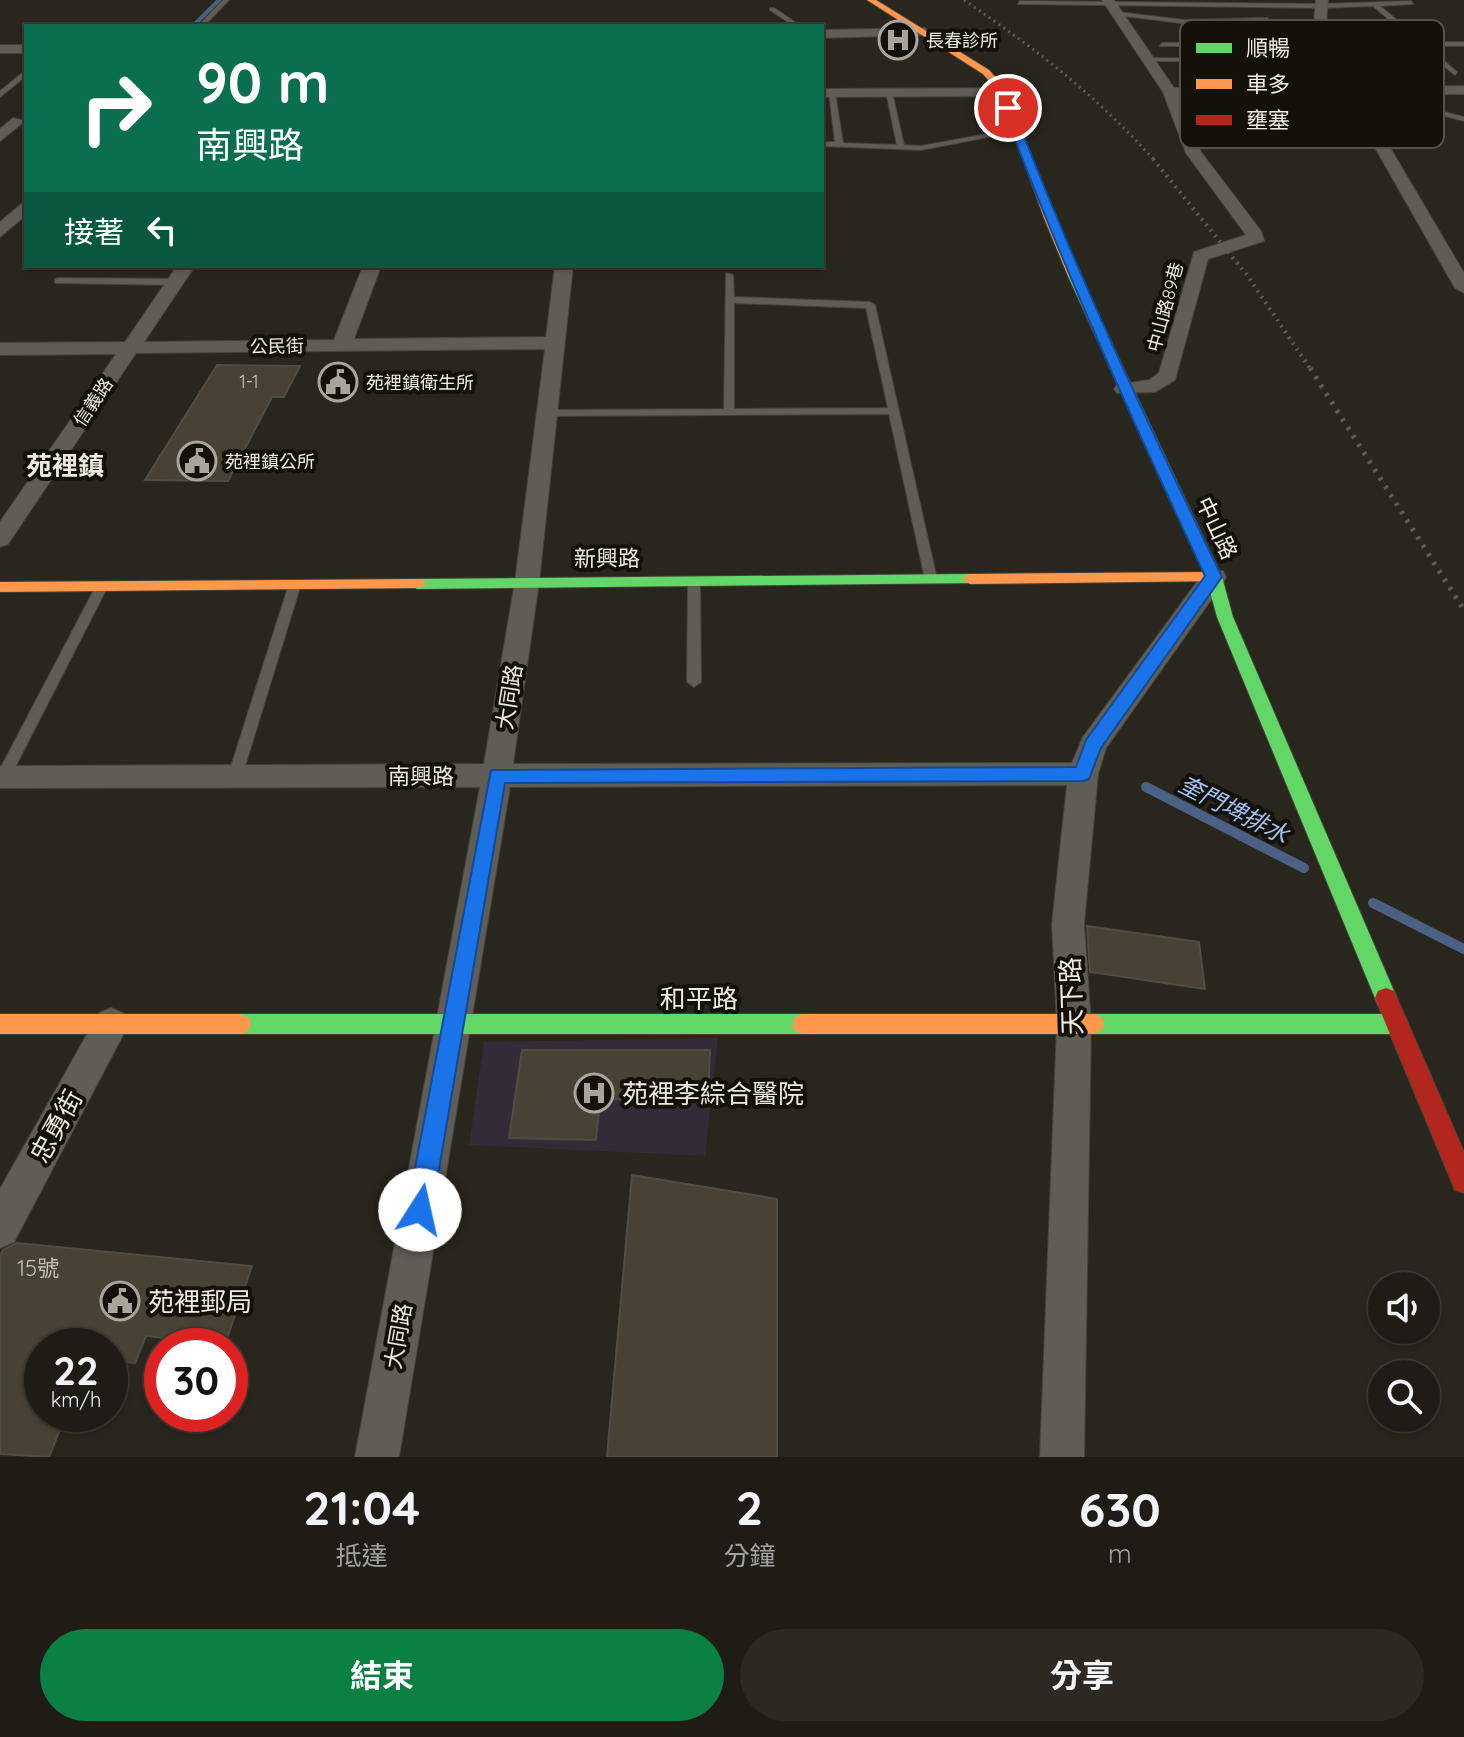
<!DOCTYPE html>
<html lang="zh-TW">
<head>
<meta charset="utf-8">
<style>
	body { margin:0; font-family:Quicksand,"Noto Sans TC",sans-serif; background:#2c2923; color:#f1f3f6; height:100vh; display:flex; flex-direction:column; font-size:30px; white-space:nowrap }
	* { box-sizing:border-box; margin:0 }
	p { font-size:26px; color:#a1a1a1 }
	.icon { flex:none; width:44px; height:44px; fill:none; stroke:currentColor; stroke-width:2; stroke-linecap:round; stroke-linejoin:round }
	.map { position:relative; height:1457px; overflow:hidden }
	.drawer { display:flex; flex-direction:column; background:#1f1c16; flex:1 }
	.drawer>* { flex:none }
	.hud { position:absolute; left:24px; top:24px; width:800px; height:244px; border-radius:0px; box-shadow:0 2px 6px #0004,0 0 0 2px #3c3a35; background:#0b6e4f; color:#fff; overflow:hidden }
	.buttons { position:absolute; left:1368px; top:1272px; display:grid; gap:16px }
	.buttons a { display:grid; place-items:center; width:72px; height:72px; border-radius:50%; background:#1f1c16; box-shadow:0 2px 6px #0004,0 0 0 2px #3c3a35; font-size:40px }
	.speed { position:absolute; left:24px; top:1328px; display:flex; gap:16px; font-size:40px; font-weight:700; text-align:center }
	.speed>* { display:grid; place-content:center; width:104px; height:104px; border-radius:50%; background:#1f1c16; box-shadow:0 2px 6px #0004,0 0 0 2px #3c3a35; line-height:1 }
	.speed small { font-size:20px; font-weight:400 }
	.speed .limit { border:12px solid #d22; background:#fff; color:#111 }
	.pin { position:absolute; display:grid; place-items:center; width:68px; height:68px; color:#fff; margin:-34px; border:4px solid #fff; border-radius:50%; box-shadow:0 2px 8px #0007 }
	.me { position:absolute; width:88px; margin:-44px; rotate:10deg; stroke-linejoin:round; filter:drop-shadow(0 0 6px #0008) }
	.turn { display:flex; align-items:center; gap:28px; height:168px; padding:0 40px; font-size:36px }
	.turn .icon { width:104px; height:104px; stroke-width:2.5 }
	.turn b { display:block; font-size:56px; line-height:68px }
	.then { display:flex; align-items:center; height:76px; padding:0 40px; background:#0003; gap:16px; font-size:30px }
	.eta { display:flex; justify-content:space-evenly; align-items:center; height:136px; text-align:center }
	.eta b { font-size:48px; font-weight:700; line-height:56px }
	.cta { display:flex; gap:16px; margin-top:auto; padding:16px 40px }
	.cta a { flex:1; height:92px; border-radius:48px; background:#0b8043; color:#fff; font-size:32px; font-weight:700; line-height:92px; text-align:center }
	.cta a+a { background:#2c2923; color:#f1f3f6 }
	.map>svg:first-child { display:block }
	.medical { fill:#332b38 }
	.lines { fill:none; stroke-linecap:round; stroke-linejoin:round }
	.stream-far1 { stroke:#4c5f85; stroke-width:4 }
	.stream { stroke:#4c5f85; stroke-width:10 }
	.building { fill:#474234; stroke:#504d46; stroke-width:2 }
	.lane-casing { stroke:#45433c; stroke-width:2 }
	.street-casing { stroke:#45433c; stroke-width:2 }
	.fast-casing { stroke:#45433c; stroke-width:2 }
	.slow-casing { stroke:#45433c; stroke-width:2 }
	.jam-casing { stroke:#45433c; stroke-width:2 }
	.lane { fill:#605d57; fill-rule:evenodd }
	.street { fill:#605d57; fill-rule:evenodd }
	.fast { fill:#63d668; fill-rule:evenodd }
	.slow { fill:#ff974d; fill-rule:evenodd }
	.jam { fill:#b3261e; fill-rule:evenodd }
	.rail-far2 { stroke:#5f5c54; stroke-width:3; stroke-dasharray:2 4; stroke-linecap:butt }
	.rail-far1 { stroke:#5f5c54; stroke-width:4; stroke-dasharray:2 5; stroke-linecap:butt }
	.rail { stroke:#5f5c54; stroke-width:5; stroke-dasharray:3 7; stroke-linecap:butt }
	.route { fill:#1a73e8; stroke:#114b97; stroke-width:2 }
	.labels { text-anchor:middle; dominant-baseline:central; stroke-width:8; stroke-linejoin:round; paint-order:stroke }
	.far-poi-label { font-size:18px; fill:#eeeadf; stroke:#14110a; text-anchor:start }
	.far-street-label { font-size:18px; fill:#eeeadf; stroke:#14110a }
	.number-label { font-size:18px; fill:#c4c0b4 }
	.street-label { font-size:22px; fill:#eeeadf; stroke:#14110a }
	.near-number-label { font-size:22px; fill:#c4c0b4 }
	.water-label { font-size:24px; font-style:italic; fill:#a3c0f6; stroke:#14110a }
	.far-district-label { font-size:26px; font-weight:bold; fill:#eeeadf; stroke:#14110a }
	.near-street-label { font-size:26px; fill:#eeeadf; stroke:#14110a }
	.near-poi-label { font-size:26px; fill:#eeeadf; stroke:#14110a; text-anchor:start }
	.key { fill:#14110a; stroke:#55524a; stroke-width:2 }
	.key-label { font-size:22px; fill:#eeeadf }
</style>
</head>
<body>
<div class="map">
<svg width="1464" height="1457" viewBox="0 0 1464 1457">
	<rect width="100%" height="100%" fill="#29261d"/>
	<path class="medical" d="M718,1038L705,1156L469,1145L484,1042Z"/>
	<g class="lines">
		<path class="stream-far1" d="M193,26L219,0"/>
		<path class="stream" d="M1146,787L1304,868
			M1373,903L1464,949"/>
	</g>
	<path class="building" d="M217,365L300,366L284,397H272L228,481L145,480Z
		M1087,926L1199,942L1205,989L1090,972Z
		M522,1050H710L708,1101L600,1099L596,1140L509,1138Z
		M632,1175L777,1199V1457H607Z
		M17,1243L252,1266L225,1344L146,1336L135,1363L110,1361V1346H42V1414H66L49,1457L0,1454V1256L3,1250Z"/>
	<g class="lines">
		<g class="lane-casing">
			<path id="lane" d="M223,0H229L204,26H198Z
				M1020,1L1321,4L1411,1L1413,4L1380,6L1423,42H1464V46H1427L1457,72L1455,75L1419,46L1320,45L1322,42H1415L1373,6L1321,8L1018,4Z
				M770,8H774L801,26H794L770,10Z
				M1118,12L1184,20L1268,18L1266,21L1191,23L1238,42H1287L1285,45L1247,46L1352,89L1464,117V121L1348,91L1275,62L1148,61L1150,58L1269,59L1237,46H1160L1162,43L1228,42L1181,23L1116,15Z
				M26,70V76L0,97V91Z
				M889,90L892,92L904,145L921,146L1015,129L1019,131L921,150L822,146V142H835L829,93L832,91L835,93L843,143L897,145L886,92Z
				M726,273L733,275L734,297L870,302L875,305L937,579L935,582L931,583L925,579L889,414L546,416L541,413L546,410L724,409ZM734,303L866,308L888,408L734,409Z
				M58,278L175,279L180,282L175,285L55,283V279Z
				M694,577L700,581L701,682L694,687L687,682L688,581Z
				M295,580L301,584L242,776L240,780H230L228,776L289,584Z
				M102,582L108,586L8,781L0,782V769L96,586Z"/>
		</g>
		<g class="street-casing">
			<path id="street" d="M1102,0H1114L1174,88L1340,87C1320,52 1310,41 1316,0H1328C1323,41 1333,52 1354,87L1464,86V94L1359,95L1464,273V293L1455,288L1345,95L1179,96L1201,152L1261,231L1264,241L1208,259L1175,380L1155,392L1117,393L1114,389L1117,385L1149,380L1159,373L1194,252L1246,235L1186,153L1163,92Z
				M925,28L927,31L921,35L822,38V30Z
				M0,45H26V53H0Z
				M822,89L1004,88L1011,92L1004,96L822,97Z
				M13,118L25,121L0,141V129Z
				M26,200V215L0,237V222Z
				M177,266H195L144,342L334,340L363,266H381L354,339L546,337L555,266H573L539,582L513,764L1072,763L1083,737L1205,571H1223L1226,577L1223,583L1106,748L1098,774L1084,924L1091,1024L1084,1457H1040L1057,1024L1052,924L1067,785L510,787L399,1457H355L480,787L0,788V766L484,764L515,582L545,349L136,353L8,544L0,547V522L116,354L0,355V343L125,342Z
				M111,1008L123,1013L128,1024L123,1035L14,1242L0,1248V1189L99,1013Z"/>
		</g>
		<g class="fast-casing">
			<path id="fast" d="M1074,273L1080,276L1222,577L1233,617L1397,998L1394,1005L1386,1008L1378,1005L1375,998L1217,617L1206,577L1068,276Z
				M970,574L976,575L978,579L976,583L417,589L409,584L417,579Z
				M240,1014H803L811,1017L814,1024L811,1031L803,1034H240L232,1031L229,1024L232,1017Z
				M1093,1014H1397L1405,1017L1408,1024L1405,1031L1397,1034H1093L1085,1031L1082,1024L1085,1017Z"/>
		</g>
		<g class="slow-casing">
			<path id="slow" d="M867,0H876L989,70L1007,90L1054,218L1080,276L1078,278L1068,276L1044,218L1000,93L983,74Z
				M1214,572L1222,577L1220,581L970,584L962,579L970,574Z
				M417,579L423,580L425,584L423,588L0,592V582Z
				M0,1014H240L248,1017L251,1024L248,1031L240,1034H0Z
				M803,1014H1093L1101,1017L1104,1024L1101,1031L1093,1034H803L795,1031L792,1024L795,1017Z"/>
		</g>
		<g class="jam-casing">
			<path id="jam" d="M1386,988L1394,991L1464,1152V1193L1455,1190L1375,998L1378,991Z"/>
		</g>
		<use href="#lane" class="lane"/>
		<use href="#street" class="street"/>
		<use href="#fast" class="fast"/>
		<use href="#slow" class="slow"/>
		<use href="#jam" class="jam"/>
		<path class="rail-far2" d="M964,0C1037,50 1096,95 1155,161"/>
		<path class="rail-far1" d="M1153,159L1247,275L1311,370"/>
		<path class="rail" d="M1310,368L1464,610"/>
	</g>
	<path class="route" d="M1008,105L1013,108C1074,268 1147,422 1222,577L1101,748L1089,779L1083,781L505,783L432,1210L428,1218L420,1222L411,1218L407,1210L491,770L1076,767L1086,740L1205,576C1133,422 1063,268 1003,108Z"/>
	<defs>
		<g id="hospital-ring" transform="scale(2)"><circle r="9.5" fill="#14110a" stroke="#a9a59b" stroke-width="1.5"/><path d="M-5-5h3v3.5h4V-5h3V5h-3V1.5h-4V5h-3Z" fill="#a9a59b"/></g>
		<g id="civic-ring" transform="scale(2)"><circle r="9.5" fill="#14110a" stroke="#a9a59b" stroke-width="1.5"/><path d="M-.6-6.5H3V-4.5H.6V-3L4-1V1h2V6H-6V1h2V-1L-.6-3ZM-1.2 2.5V6h2.4V2.5Z" fill="#a9a59b"/></g>
	</defs>
	<g fill-rule="evenodd">
		<use href="#hospital-ring" x="898" y="40"/>
		<use href="#civic-ring" x="338" y="382"/>
		<use href="#civic-ring" x="197" y="461"/>
		<use href="#hospital-ring" x="594" y="1093"/>
		<use href="#civic-ring" x="120" y="1301"/>
	</g>
	<g class="labels">
		<g class="far-poi-label">
			<text x="926" y="40">長春診所</text>
			<text x="366" y="382">苑裡鎮衛生所</text>
			<text x="225" y="461">苑裡鎮公所</text>
		</g>
		<g class="far-street-label">
			<text transform="translate(1165 307) rotate(-75)">中山路89巷</text>
			<text transform="translate(277 346) rotate(-1)">公民街</text>
			<text transform="translate(93 402) rotate(-56)">信義路</text>
		</g>
		<g class="number-label">
			<text x="249" y="381">1-1</text>
		</g>
		<g class="street-label">
			<text transform="translate(1217 528) rotate(65)">中山路</text>
			<text x="607" y="558">新興路</text>
			<text transform="translate(509 697) rotate(-81)">大同路</text>
			<text x="421" y="776">南興路</text>
			<text transform="translate(398 1336) rotate(-80)">大同路</text>
		</g>
		<g class="near-number-label">
			<text x="38" y="1268">15號</text>
		</g>
		<g class="water-label">
			<text transform="translate(1234 809) rotate(27)">奎門埤排水</text>
		</g>
		<g class="far-district-label">
			<text x="65" y="465">苑裡鎮</text>
		</g>
		<g class="near-street-label">
			<text transform="translate(1071 996) rotate(-92)">天下路</text>
			<text x="699" y="998">和平路</text>
			<text transform="translate(56 1126) rotate(-61)">忠勇街</text>
		</g>
		<g class="near-poi-label">
			<text x="622" y="1093">苑裡李綜合醫院</text>
			<text x="148" y="1301">苑裡郵局</text>
		</g>
	</g>
	<rect x="1180" y="20" width="264" height="128" rx="12" class="key"/>
	<rect x="1196" y="43" width="36" height="10" fill="#63d668"/>
	<rect x="1196" y="79" width="36" height="10" fill="#ff974d"/>
	<rect x="1196" y="115" width="36" height="10" fill="#b3261e"/>
	<g class="key-label">
		<text x="1246" y="56">順暢</text>
		<text x="1246" y="92">車多</text>
		<text x="1246" y="128">壅塞</text>
	</g>
</svg>
<div class="buttons">
<a><svg class="icon" aria-label="sound" viewBox="0 0 24 24"><path d="M4 9h4l5-4v14l-5-4H4zM17 9q2 3 0 6"/></svg></a>
<a><svg class="icon" aria-label="search" viewBox="0 0 24 24"><circle cx="10" cy="10" r="6"/><path d="M15 15l6 6"/></svg></a>
</div>
<div class="speed"><div>22<small>km/h</small></div><div class="limit">30</div></div>
<div class="pin" style="left:1008px;top:108px;background:#d93025"><svg class="icon" aria-label="arrive" viewBox="0 0 24 24"><path d="M6 21V4h12l-3 4 3 4H6"/></svg></div>
<svg class="me" style="left:420px;top:1210px" viewBox="-20 -20 40 40"><circle r="19" fill="#fff"/><path d="M0-13L10 11 0 6-10 11z" fill="#1a73e8"/></svg>
<div class="hud">
<div class="turn"><svg class="icon" aria-label="right" viewBox="0 0 24 24"><path d="M7 20v-9h11M14 6l5 5-5 5"/></svg><div><b>90 m</b>南興路</div></div>
<div class="then">接著<svg class="icon" aria-label="left" viewBox="0 0 24 24"><path d="M17 20v-9H6M10 6l-5 5 5 5"/></svg></div>
</div>
</div>
<section class="drawer">
<div class="eta">
<div><b>21:04</b><p>抵達</p></div>
<div><b>2</b><p>分鐘</p></div>
<div><b>630</b><p>m</p></div>
</div>
<div class="cta"><a>結束</a><a>分享</a></div>
</section>
</body>
</html>
